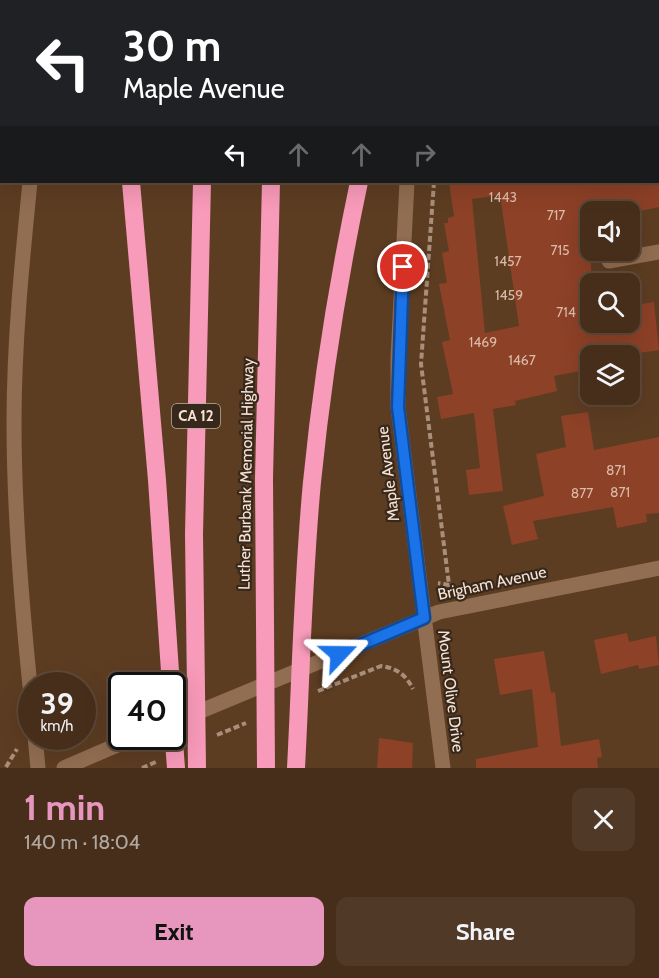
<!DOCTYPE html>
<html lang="en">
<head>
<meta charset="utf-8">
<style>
	body { margin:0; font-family:Cabin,sans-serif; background:#503a27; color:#f1f3f6; height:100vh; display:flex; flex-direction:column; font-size:22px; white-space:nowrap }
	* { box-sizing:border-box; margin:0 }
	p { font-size:20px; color:#b0a8a2 }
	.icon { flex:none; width:33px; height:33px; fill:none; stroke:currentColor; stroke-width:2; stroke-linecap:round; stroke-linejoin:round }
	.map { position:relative; height:768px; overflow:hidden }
	.sheet { display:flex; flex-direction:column; background:#462e1a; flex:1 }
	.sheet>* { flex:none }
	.hud { position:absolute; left:0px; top:0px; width:660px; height:183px; box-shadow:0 6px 24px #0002,0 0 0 2px #5e4a39; background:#202124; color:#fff; overflow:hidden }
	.controls { position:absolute; left:580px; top:201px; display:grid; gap:12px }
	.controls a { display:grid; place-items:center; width:60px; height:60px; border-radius:12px; background:#462e1a; box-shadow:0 6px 24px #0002,0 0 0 2px #5e4a39; font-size:30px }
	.speed { position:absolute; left:18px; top:672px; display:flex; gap:12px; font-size:30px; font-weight:700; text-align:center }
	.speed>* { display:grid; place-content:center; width:78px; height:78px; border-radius:50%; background:#462e1a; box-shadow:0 6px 24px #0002,0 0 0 2px #5e4a39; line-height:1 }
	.speed small { font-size:15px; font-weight:400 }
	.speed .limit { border:3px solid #111; border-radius:9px; background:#fff; color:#111 }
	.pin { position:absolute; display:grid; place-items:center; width:51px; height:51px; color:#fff; margin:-26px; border:3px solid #fff; border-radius:50%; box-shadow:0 2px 6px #0007 }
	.me { position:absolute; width:66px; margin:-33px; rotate:67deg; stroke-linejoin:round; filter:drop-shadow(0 0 4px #0008) }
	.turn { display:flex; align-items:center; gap:21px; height:126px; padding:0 24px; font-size:27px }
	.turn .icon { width:78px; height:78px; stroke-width:2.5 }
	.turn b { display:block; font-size:42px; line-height:51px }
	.lanes { display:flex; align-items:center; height:57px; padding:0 24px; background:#0003; justify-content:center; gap:30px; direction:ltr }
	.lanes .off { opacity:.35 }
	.round { display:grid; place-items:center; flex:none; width:63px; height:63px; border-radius:12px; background:#503a27 }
	.head { display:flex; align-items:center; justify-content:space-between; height:102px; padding:0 24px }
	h1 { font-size:36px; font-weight:800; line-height:45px; color:#e797bd }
	.primary-button { display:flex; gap:12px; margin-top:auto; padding:12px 24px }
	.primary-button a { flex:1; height:69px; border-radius:12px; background:#e797bd; color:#111; font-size:24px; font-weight:800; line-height:69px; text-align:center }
	.primary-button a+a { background:#503a27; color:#f1f3f6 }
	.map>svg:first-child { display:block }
	.building { fill:#8d4127; fill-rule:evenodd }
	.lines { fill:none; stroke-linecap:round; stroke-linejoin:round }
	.path { stroke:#a98f7a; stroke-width:4; stroke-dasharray:6 3; stroke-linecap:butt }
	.minor { stroke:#916d51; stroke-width:15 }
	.highway { stroke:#f89ab9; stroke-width:18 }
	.route-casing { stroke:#114b97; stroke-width:15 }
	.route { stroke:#1a73e8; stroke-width:10 }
	.labels { text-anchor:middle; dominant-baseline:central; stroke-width:4.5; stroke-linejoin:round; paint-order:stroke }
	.number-label { font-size:14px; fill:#dcbaa8 }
	.shield { fill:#37281c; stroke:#bdaa9c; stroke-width:1.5 }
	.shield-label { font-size:15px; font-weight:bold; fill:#f7e2d3 }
	.street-label { font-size:16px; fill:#f7e2d3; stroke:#37281c }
</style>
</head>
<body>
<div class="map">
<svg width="659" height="768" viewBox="0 0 659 768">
	<rect width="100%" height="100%" fill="#5d3d22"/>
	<path class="building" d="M449,182H659V207L635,212H591V283H585L592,324L630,322V306L654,302L659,350L620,356H591V369L554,376L557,391L515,401L516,405L493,409L503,491L469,495L466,470L480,468L474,413L441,419L437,397L453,394L442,342L450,340L439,284L447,283L442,253L449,251L444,223H448V218L454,216ZM500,195L519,326L485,333L472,199Z
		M588,412L594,450L659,437V513L646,514L647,522L617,528L613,507L533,521L538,539L512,545L503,506L544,496L536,454L566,447L561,416Z
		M627,633L629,642L656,636L659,665L639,669L638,665L601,674L594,640Z
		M544,651L551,693L555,692L561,746L599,739L602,757L597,758L598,768H476V759L538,747L532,689L500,695L494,659Z
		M379,738L413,743L412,768H377Z"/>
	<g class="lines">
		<path class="path" d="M437,0V2
			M434,182L421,364L449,585L438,583
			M318,691L381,666C397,668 406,675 413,689
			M217,735L246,723
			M6,767L17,749
			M142,768L158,761"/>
		<path class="minor" d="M412,0V2
			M459,0V2
			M57,2V0
			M30,182C22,262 14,342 14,423C14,517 22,611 32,705
			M407,182L398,358V407L443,768
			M609,261L659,252
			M172,723L439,612L659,568
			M35,736L38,768
			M64,768L138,736"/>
		<path class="highway" d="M113,0V2
			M206,2V0
			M277,2V0
			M383,2V0
			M131,182L157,480L171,686
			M172,715L176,768
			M197,768L194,534L202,182
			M266,768L264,478L271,182
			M296,768C301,673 303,577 312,482C322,381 338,281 359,182"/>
	</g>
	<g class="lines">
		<g class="route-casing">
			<path id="route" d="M339,654L424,618L398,407L403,267"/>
		</g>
		<use href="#route" class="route"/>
	</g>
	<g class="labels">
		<g class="number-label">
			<text x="503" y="197">1443</text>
			<text x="556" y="215">717</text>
			<text x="560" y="250">715</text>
			<text x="508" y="261">1457</text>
			<text x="509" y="295">1459</text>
			<text x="566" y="312">714</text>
			<text x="483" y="342">1469</text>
			<text x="522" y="360">1467</text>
			<text x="616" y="470">871</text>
			<text x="620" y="492">871</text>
			<text x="582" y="493">877</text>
		</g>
		<rect class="shield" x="172" y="404" width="48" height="24" rx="4.5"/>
		<g class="shield-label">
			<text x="196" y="416">CA 12</text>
		</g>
		<g class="street-label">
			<text transform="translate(246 474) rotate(-89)">Luther Burbank Memorial Highway</text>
			<text transform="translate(388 474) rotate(-97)">Maple Avenue</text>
			<text transform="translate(492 583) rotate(-12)">Brigham Avenue</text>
			<text transform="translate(451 691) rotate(83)">Mount Olive Drive</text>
		</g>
	</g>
</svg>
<div class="controls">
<a><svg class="icon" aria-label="sound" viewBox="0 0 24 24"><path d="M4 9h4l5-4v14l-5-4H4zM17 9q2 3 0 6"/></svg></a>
<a><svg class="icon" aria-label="search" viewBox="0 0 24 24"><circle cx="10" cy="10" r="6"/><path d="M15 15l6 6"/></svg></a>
<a><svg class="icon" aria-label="layers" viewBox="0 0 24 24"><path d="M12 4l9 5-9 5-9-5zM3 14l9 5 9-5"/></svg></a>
</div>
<div class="speed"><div>39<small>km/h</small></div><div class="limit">40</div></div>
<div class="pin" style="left:403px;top:267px;background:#d93025"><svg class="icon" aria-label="arrive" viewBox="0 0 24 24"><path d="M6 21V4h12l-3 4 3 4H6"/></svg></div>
<svg class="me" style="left:339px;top:654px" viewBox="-20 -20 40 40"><path d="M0-17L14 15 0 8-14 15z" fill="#1a73e8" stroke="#fff" stroke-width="4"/></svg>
<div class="hud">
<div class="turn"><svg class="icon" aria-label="left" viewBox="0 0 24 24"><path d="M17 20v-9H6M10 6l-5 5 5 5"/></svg><div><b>30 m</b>Maple Avenue</div></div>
<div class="lanes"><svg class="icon" aria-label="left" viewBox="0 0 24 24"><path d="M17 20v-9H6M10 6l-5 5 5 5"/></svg><svg class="icon off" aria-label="ahead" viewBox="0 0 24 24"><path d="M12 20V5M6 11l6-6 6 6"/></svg><svg class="icon off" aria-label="ahead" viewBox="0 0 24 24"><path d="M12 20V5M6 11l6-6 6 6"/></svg><svg class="icon off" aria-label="right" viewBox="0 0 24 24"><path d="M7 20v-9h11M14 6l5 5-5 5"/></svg></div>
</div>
</div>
<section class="sheet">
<div class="head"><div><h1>1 min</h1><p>140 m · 18:04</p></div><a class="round"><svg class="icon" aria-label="close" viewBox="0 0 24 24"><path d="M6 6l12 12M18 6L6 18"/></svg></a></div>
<div class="primary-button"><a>Exit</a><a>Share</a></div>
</section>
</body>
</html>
